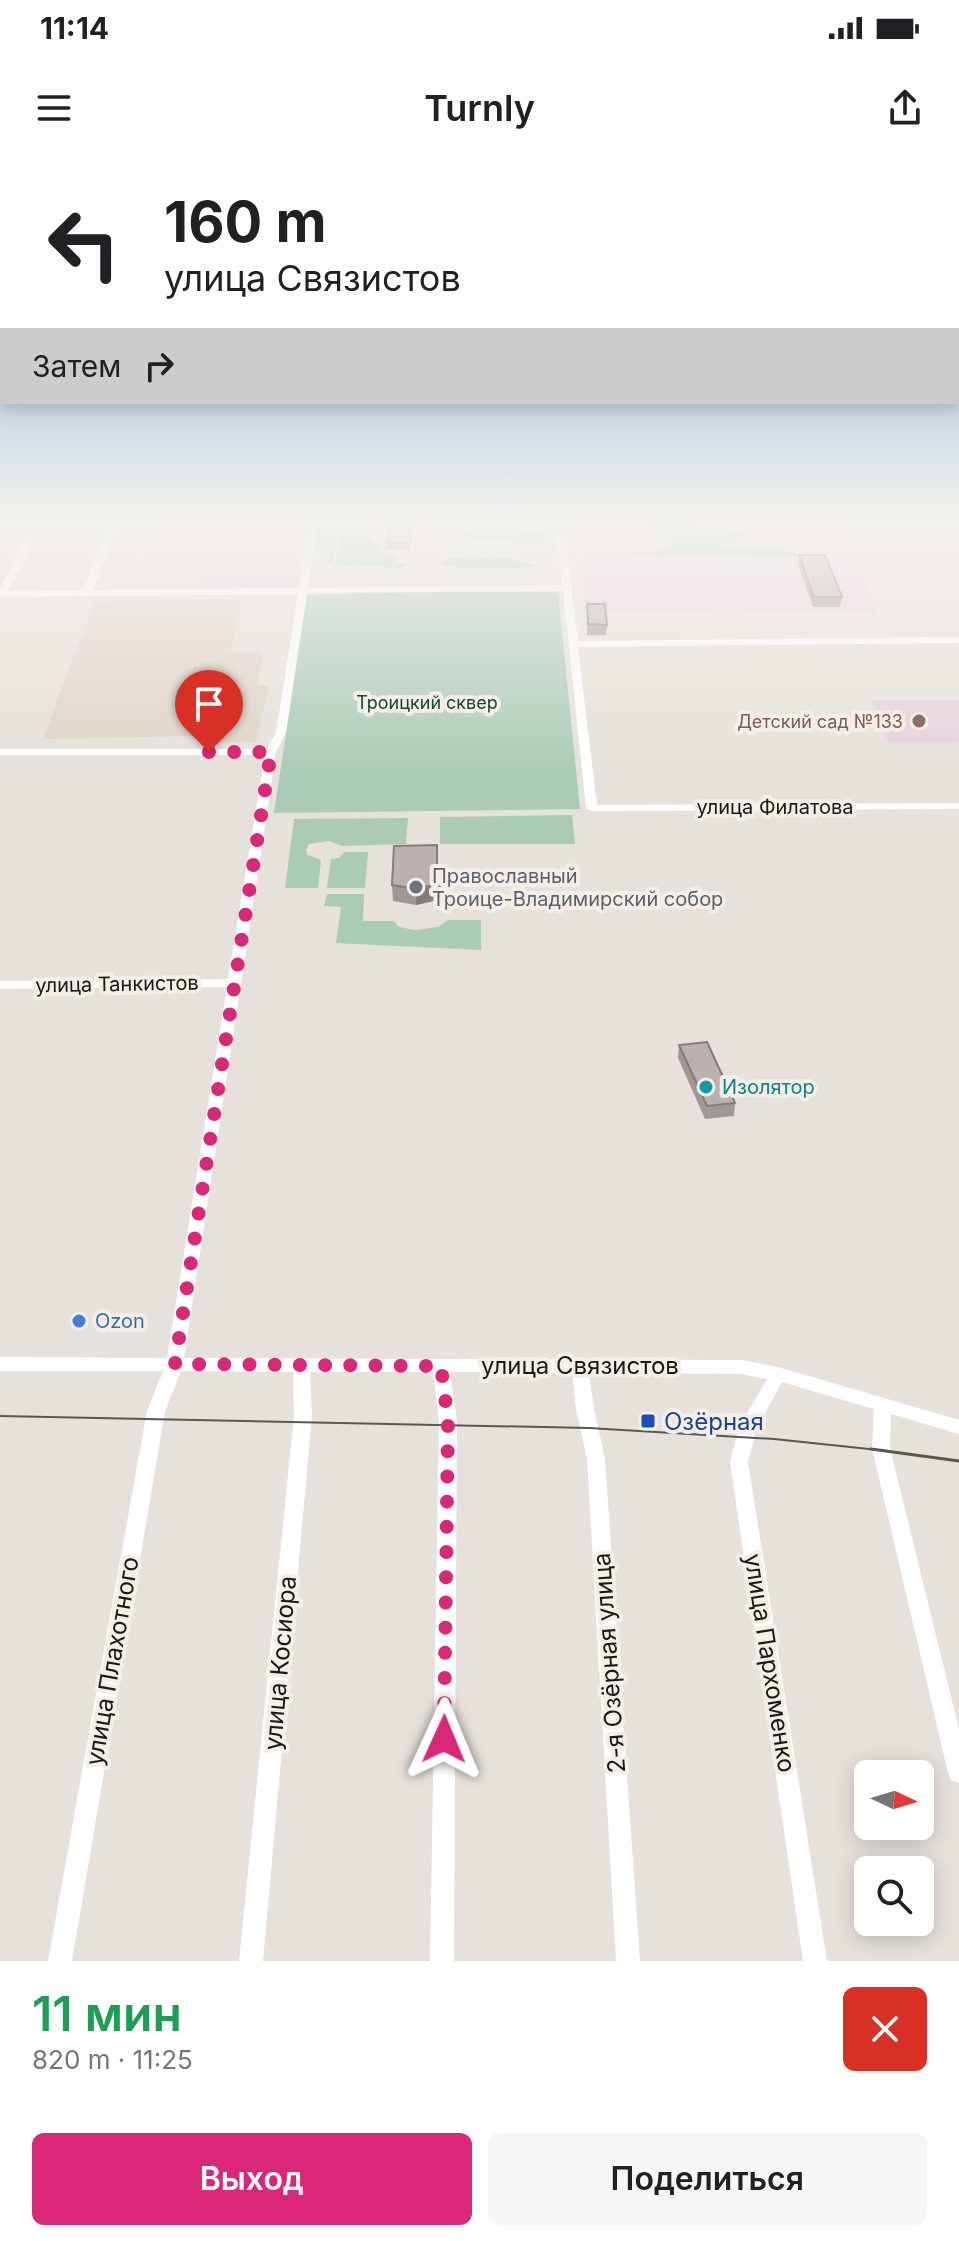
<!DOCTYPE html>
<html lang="ru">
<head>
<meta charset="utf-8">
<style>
	body { margin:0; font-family:Inter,sans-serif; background:#f6f6f6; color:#202124; height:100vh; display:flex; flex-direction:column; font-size:30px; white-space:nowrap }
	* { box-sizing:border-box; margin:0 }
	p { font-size:26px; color:#757577 }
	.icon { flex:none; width:44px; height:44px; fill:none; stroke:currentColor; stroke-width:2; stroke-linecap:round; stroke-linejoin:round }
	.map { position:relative; height:1801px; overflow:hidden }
	.sheet { display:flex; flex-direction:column; background:#fff; flex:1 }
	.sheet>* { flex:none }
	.guide { position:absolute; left:0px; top:0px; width:960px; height:244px; box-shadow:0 4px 20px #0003; background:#fff; color:#202124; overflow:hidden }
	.needle { width:52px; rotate:94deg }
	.controls { position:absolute; left:854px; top:1600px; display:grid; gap:16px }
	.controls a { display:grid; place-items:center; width:80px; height:80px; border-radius:12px; background:#fff; box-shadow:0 4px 20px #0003; font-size:40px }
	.pin { position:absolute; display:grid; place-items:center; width:68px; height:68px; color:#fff; margin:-82px -34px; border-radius:50% 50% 50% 0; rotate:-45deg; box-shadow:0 0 8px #0007 }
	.pin .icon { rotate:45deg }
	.me { position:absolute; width:88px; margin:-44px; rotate:1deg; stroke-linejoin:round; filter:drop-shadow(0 0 6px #0008) }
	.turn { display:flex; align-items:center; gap:28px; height:168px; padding:0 32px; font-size:36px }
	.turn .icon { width:104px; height:104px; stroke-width:2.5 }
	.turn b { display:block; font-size:56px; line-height:68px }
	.then { display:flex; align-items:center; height:76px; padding:0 32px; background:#0003; gap:16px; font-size:30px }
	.round { display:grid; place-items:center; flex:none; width:84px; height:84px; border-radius:12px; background:#f6f6f6 }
	.headline { display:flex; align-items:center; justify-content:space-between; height:136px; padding:0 32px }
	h1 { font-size:48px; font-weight:600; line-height:60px; color:#1e9e55 }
	.button { display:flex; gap:16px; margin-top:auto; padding:16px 32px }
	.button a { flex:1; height:92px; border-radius:12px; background:#db2777; color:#fff; font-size:32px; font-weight:600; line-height:92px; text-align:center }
	.button a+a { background:#f6f6f6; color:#202124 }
	.status { display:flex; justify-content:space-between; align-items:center; height:56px; padding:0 40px; background:#fff; direction:ltr }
	.status svg { height:22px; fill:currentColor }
	header { display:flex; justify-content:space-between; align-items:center; height:104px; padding:0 32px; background:#fff; font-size:36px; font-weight:600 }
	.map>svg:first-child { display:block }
	.built { fill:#ded4c7 }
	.industrial { fill:#e9d1db }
	.education { fill:#e8d1dd }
	.green { fill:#aacbb8 }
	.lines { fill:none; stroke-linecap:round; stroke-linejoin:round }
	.minor { fill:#fff; fill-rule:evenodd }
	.tram-far1 { stroke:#5a5753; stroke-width:2 }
	.tram { stroke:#5a5753; stroke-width:3 }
	.wall { fill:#a09896 }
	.shaded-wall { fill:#827c7a }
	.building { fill:#bab1af; stroke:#827c7a; stroke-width:2 }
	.route { stroke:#db2777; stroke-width:14; stroke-dasharray:0 25.2 }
	.education-dot { fill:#8d6e63; stroke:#f4eee7; stroke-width:3 }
	.worship-dot { fill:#6b7280; stroke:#f4eee7; stroke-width:3 }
	.culture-dot { fill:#0f9aa8; stroke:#f4eee7; stroke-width:3 }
	.shop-dot { fill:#3f7fe0; stroke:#f4eee7; stroke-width:3 }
	.transit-dot { fill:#1a4fb4; stroke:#f4eee7; stroke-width:3 }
	.labels { text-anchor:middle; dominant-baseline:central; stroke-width:8; stroke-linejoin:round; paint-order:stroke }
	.far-park-label { font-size:18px; fill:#104a31; stroke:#f4eee7 }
	.far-education-label { font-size:18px; fill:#785e54; stroke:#f4eee7; text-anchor:end }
	.street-label { font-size:20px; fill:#1a1916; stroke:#f4eee7 }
	.worship-label { font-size:20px; fill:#5b616d; stroke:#f4eee7; text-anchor:start }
	.culture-label { font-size:20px; fill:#0d838f; stroke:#f4eee7; text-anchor:start }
	.shop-label { font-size:20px; fill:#366cbe; stroke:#f4eee7; text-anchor:start }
	.near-street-label { font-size:24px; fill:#1a1916; stroke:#f4eee7 }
	.near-transit-label { font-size:24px; fill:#164399; stroke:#f4eee7; text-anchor:start }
</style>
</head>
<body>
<div class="status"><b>11:14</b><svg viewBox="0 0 49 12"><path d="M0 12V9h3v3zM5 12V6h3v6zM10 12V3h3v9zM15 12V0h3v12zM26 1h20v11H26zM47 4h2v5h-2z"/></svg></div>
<header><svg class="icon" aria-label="menu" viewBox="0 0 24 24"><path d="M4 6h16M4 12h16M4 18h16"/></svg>Turnly<svg class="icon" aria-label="share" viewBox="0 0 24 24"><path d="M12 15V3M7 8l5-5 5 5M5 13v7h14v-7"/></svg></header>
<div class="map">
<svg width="959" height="1801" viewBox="0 0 959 1801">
	<rect width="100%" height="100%" fill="#e6e1da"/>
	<path class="built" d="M242,439L230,491L263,492L257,525L269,526L256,582L206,583L196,576L43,579L94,441Z"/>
	<path class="industrial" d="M155,358L304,361L294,427L193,428L200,397L139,398Z"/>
	<path class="education" d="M577,358H844L857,389L855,398L877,453L584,450Z
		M428,361L426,390L423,393L425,402H335L339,370H360L361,362H384L385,364Z
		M872,540H959V582H888Z"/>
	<path class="green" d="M662,358H680C696,374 727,371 748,373L736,381L721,385L735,389L757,386L775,388L810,397L632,395L630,392L668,391L672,388V378L642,376V369L663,365Z
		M320,370L325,376L337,373L333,403H336L340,370H375L369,380L378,385V392L397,395V403L409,404L400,408L327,404L330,393L311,388L314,371Z
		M448,371H524L526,374L543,373L553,376L546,383L513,382L511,379H467V374Z
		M468,397L508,398L536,406C519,410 451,409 438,404L448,399Z
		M410,432H558L580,649L274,653L307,435Z
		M572,655L575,684H440V657Z
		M408,658L406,684L342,686L329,681L309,684L306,690L308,695L321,700L318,728H285L294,659Z
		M345,692H368L365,728H327L331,699L339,698Z
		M327,734H364L363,761H394L399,767L415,770L438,767L448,760H481V790L336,783L341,747L324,746Z"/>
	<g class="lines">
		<path class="minor" d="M36,358H44L8,431L83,430L112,358H120L93,430L299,428L310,358H318L308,428L562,425L555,358H563L578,481L959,477V483L578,487L597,645L959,643V649L592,651L586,648L563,431L307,433L286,572L276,592L268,646L184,1198L741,1200L778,1207L959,1260V1274L891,1254L890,1288L959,1569V1623L951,1620L948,1613L872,1288L874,1249L782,1222L757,1268L748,1302L827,1801H803L730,1302L739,1267L767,1219L741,1214L589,1213L594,1249L605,1299L640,1801H616L587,1299L576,1249L572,1213L450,1212L457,1261L454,1801H430L439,1261L433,1212H310L312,1255L263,1801H239L294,1255L293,1212L181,1211L165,1251L72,1801H48L147,1251L163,1211H0V1197L167,1198L227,827L0,829V821L228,819L265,595H0V589H267L276,572L298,434L0,437V429Z"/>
		<path class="tram-far1" d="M0,1256L589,1268L774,1279L888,1291"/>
		<path class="tram" d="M871,1289L959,1301"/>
	</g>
	<path class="wall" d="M411,368L410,390H387V383Z
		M799,395L842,437L840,447H813L798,405Z
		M587,444L607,465L606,475H587Z
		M438,707L445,723L437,740L416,745L393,741L392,725Z
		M679,885L735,943L734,956L705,959L678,898Z"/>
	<path class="shaded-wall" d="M445,707V723L437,740L416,745V729Z"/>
	<path class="building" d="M411,362L410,383H387L389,363Z
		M799,395H825L842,437H814Z
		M587,444H605L607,465L588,464Z
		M437,685V707H445L437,724L416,729L392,725L394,686Z
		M707,882L735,943L707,946L679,885Z"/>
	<linearGradient id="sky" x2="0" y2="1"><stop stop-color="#6ea6c8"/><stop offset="0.59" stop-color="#f4f2ee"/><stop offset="1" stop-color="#f4f2ee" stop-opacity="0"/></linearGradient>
	<rect width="959" height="611" fill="url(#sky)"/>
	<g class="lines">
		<path class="route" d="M209,592H271L175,1204L441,1206L448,1261L444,1579"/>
	</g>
	<circle class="education-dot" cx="919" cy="561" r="8"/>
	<circle class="worship-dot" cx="416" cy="727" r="8"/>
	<circle class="culture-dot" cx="706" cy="927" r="8"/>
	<circle class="shop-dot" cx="79" cy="1161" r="8"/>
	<rect class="transit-dot" x="640" y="1253" width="16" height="16" rx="4"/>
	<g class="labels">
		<g class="far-park-label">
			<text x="427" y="542">Троицкий сквер</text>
		</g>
		<g class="far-education-label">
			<text x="903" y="561">Детский сад №133</text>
		</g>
		<g class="street-label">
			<text x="775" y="647">улица Филатова</text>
			<text transform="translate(117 824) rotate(-1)">улица Танкистов</text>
		</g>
		<g class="worship-label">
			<text x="432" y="716">Православный<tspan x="432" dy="23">Троице-Владимирский собор</tspan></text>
		</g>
		<g class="culture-label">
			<text x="722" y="927">Изолятор</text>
		</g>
		<g class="shop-label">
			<text x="95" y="1161">Ozon</text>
		</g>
		<g class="near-street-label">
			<text x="580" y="1205">улица Связистов</text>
			<text transform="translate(112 1501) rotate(-80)">улица Плахотного</text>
			<text transform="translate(280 1503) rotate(-85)">улица Косиора</text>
			<text transform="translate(609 1503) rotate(-94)">2-я Озёрная улица</text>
			<text transform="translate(770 1503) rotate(81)">улица Пархоменко</text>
		</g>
		<g class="near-transit-label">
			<text x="664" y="1261">Озёрная</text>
		</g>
	</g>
</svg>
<div class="controls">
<a><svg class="needle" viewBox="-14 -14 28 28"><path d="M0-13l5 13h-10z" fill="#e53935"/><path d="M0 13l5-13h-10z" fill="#757577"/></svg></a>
<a><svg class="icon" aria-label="search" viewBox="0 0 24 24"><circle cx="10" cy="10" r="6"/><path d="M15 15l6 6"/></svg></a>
</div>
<div class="pin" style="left:209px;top:592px;background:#d93025"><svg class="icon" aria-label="arrive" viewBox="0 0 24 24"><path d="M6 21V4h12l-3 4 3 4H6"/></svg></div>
<svg class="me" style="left:444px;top:1579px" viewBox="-20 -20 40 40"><path d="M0-17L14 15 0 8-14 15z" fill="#db2777" stroke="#fff" stroke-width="4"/></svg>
<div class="guide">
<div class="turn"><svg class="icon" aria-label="left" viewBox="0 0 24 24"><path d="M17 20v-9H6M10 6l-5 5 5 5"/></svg><div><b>160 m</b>улица Связистов</div></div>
<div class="then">Затем<svg class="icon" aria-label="right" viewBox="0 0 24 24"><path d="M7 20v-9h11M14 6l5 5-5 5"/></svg></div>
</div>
</div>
<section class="sheet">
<div class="headline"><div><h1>11 мин</h1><p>820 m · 11:25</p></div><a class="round" style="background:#d93025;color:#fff"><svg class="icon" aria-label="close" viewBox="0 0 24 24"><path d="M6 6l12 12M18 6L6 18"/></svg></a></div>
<div class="button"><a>Выход</a><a>Поделиться</a></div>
</section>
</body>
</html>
